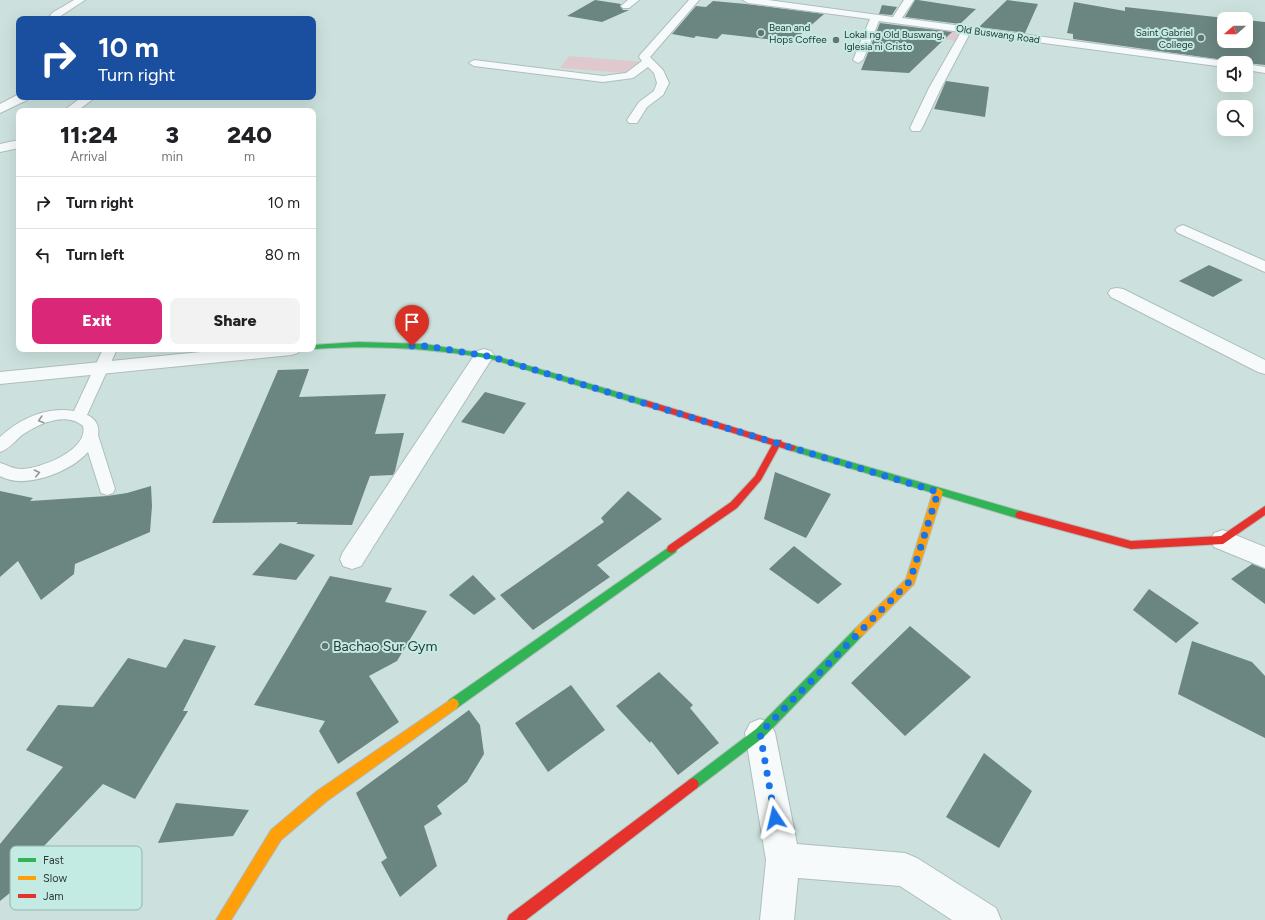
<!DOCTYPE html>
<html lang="en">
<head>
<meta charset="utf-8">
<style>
	body { margin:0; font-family:Figtree,sans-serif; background:#f2f2f2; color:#202124; height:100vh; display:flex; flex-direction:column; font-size:15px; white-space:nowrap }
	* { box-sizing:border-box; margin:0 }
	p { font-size:13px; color:#757577 }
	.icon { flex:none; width:22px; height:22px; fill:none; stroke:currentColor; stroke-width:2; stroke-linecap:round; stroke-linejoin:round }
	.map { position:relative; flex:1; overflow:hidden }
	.side { position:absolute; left:16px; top:108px; width:300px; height:244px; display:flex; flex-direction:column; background:#fff; border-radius:8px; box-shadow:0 4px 16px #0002 }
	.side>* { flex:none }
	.top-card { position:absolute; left:16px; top:16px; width:300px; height:84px; border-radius:8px; box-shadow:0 4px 16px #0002; background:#1a4fa0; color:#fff; overflow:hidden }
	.needle { width:26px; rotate:249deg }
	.tools { position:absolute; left:1217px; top:12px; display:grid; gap:8px }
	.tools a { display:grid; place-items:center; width:36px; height:36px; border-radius:8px; background:#fff; box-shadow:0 4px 16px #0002; font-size:20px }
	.pin { position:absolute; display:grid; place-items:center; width:34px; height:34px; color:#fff; margin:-41px -17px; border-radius:50% 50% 50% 0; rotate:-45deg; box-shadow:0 0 4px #0007 }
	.pin .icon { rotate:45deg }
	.me { position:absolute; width:44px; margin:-22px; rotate:350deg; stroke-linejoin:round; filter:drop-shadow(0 0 3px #0008) }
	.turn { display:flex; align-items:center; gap:14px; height:84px; padding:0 16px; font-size:18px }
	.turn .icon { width:52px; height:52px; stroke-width:2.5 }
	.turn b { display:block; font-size:28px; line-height:34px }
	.eta { display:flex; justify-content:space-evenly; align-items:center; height:68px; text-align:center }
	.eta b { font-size:24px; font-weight:800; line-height:28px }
	.button { display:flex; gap:8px; margin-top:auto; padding:8px 16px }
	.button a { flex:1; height:46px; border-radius:8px; background:#db2777; color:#fff; font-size:16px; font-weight:800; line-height:46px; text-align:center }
	.button a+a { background:#f2f2f2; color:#202124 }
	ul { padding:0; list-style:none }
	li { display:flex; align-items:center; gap:12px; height:52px; padding:0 16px; border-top:1px solid #e0e0e0 }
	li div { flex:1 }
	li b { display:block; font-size:15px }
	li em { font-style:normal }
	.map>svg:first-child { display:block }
	.green { fill:#dfc9ce }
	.building { fill:#6b8581 }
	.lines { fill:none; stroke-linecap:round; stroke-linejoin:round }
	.lane-casing { stroke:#aebebb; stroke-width:2 }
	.street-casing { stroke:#aebebb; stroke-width:2 }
	.fast-casing { stroke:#aebebb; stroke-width:2 }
	.slow-casing { stroke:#aebebb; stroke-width:2 }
	.jam-casing { stroke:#aebebb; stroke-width:2 }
	.lane { fill:#f7fafa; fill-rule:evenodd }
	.street { fill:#f7fafa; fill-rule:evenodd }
	.fast { fill:#30b455; fill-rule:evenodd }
	.slow { fill:#ff9f0a; fill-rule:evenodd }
	.jam { fill:#e5322d; fill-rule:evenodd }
	.oneway { stroke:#909a98 }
	.route { stroke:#1a73e8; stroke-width:7; stroke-dasharray:0 12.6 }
	.poi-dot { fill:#637471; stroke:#c3eae3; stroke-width:1.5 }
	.labels { text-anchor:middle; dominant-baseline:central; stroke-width:4; stroke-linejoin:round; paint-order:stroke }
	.far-poi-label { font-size:10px; fill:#2a3937; stroke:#c3eae3; text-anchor:start }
	.far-street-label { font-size:10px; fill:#2a3937; stroke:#c3eae3 }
	.near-poi-label { font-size:14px; fill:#2a3937; stroke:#c3eae3; text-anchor:start }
	.key { fill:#c3eae3; stroke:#95b5af; stroke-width:1 }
	.key-label { font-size:11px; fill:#2a3937 }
</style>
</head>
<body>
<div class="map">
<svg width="1265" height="920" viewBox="0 0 1265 920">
	<rect width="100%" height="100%" fill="#cce1dd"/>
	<path class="green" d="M920,26L968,33L963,42L914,35Z
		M569,56L643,62L636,74L560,68Z"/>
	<path class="building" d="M595,0L621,4L620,6L623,10H629L636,7L602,22L567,16Z
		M915,0H918L976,9L960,24L905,17Z
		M1007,0L1038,4L1025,33L979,27Z
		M713,1L746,4L824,14L792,42L722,34L717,39L696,36L694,38L672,34L696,6L706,7Z
		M1074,2L1125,11V7L1234,19H1224V41H1246V20L1265,22V65L1246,63L1230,62L1224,60L1073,39V34L1067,33Z
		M882,5L897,7L892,15L879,14Z
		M880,23L952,32L909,73L861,70Z
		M946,81L989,87L985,117L934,109Z
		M1209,265L1243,280L1213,297L1179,281Z
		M309,369L299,397L386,394L375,434L404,433L395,471L393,475L370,476L352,525L296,524L298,522L212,523L278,370Z
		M485,392L526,403L504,434L461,422Z
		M775,472L831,494L806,538L764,519Z
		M151,486L152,506L150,532L75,564L74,574L41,600L18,561L0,577V491L33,498L30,501L107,496L127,493Z
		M628,491L662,519L597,565L610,577L533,630L500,595L604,522L601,518Z
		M280,543L315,555L296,580L252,575Z
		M794,546L842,584L818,604L769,569Z
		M1252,564L1265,569V604L1231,579Z
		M473,575L496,599L474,615L449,595Z
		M330,576L392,588L385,602L427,611L397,661L369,676L399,722L338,764L319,731L325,721L254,705Z
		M1149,589L1199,623L1176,643L1133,610Z
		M910,626L971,677L905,736L851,683Z
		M184,639L216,646L183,711H188L135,799L103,784L44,846L43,866L0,901V844L63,767L26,750L58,705L93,707L128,658L166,668Z
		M1192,641L1252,662L1265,676V738L1178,694Z
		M659,672L693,705L690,708L719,743L678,775L651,741L650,743L616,706Z
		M571,685L605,730L548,772L515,723Z
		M469,710L480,725L484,754L467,782L437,806L442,814L424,826L437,866L400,897L381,862L387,858L356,793Z
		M984,753L1032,791L999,848L946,817Z
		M176,803L249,810L233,836L158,843Z"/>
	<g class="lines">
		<g class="lane-casing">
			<path id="lane" d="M103,349H117L87,415C95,418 100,426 98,435L115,489L113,493L107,495L101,493L88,452C70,472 25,490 0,476V463C7,465 13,469 21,469C40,469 89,450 83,426C66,411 38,424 22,435C15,441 9,449 0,452V437C19,419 47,406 74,411Z"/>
		</g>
		<g class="street-casing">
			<path id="street" d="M74,0H85L59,17L58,19H48L52,13Z
				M628,0H639L629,8H623L621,6Z
				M689,0H699L650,57L663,70L669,83L663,95L647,107L637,123H629L627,120L639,102L654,91L657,83L654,73L648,67L633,78L603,82L474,66L469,63L474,60L603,76L626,73L642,61L639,57L640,55Z
				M743,0H768L893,17L904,0H914L902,18L1224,61L1229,63H1224V67L970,33L941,88L922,128L920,131H912L910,128L929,88L961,32L879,21L863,60L858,63L853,60L870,19L748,3Z
				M1246,64L1265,67V73L1246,70Z
				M19,94V97H29L27,100L0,113V104Z
				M82,97H96L77,111H63Z
				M19,140V148L0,152V144Z
				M1183,225L1265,261V272L1178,233L1175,230L1178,227Z
				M1117,288L1123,289L1265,360V374L1258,372L1111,297L1108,293L1111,289Z
				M231,349H300L298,353L291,355L0,384V372Z
				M484,349L491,351L494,355L361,566L352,569L343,566L340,559L343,552L477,351Z
				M1223,530L1265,547V568L1214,547L1211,540L1214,533Z
				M760,719L770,723L775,733L797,844L905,853L917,858L996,908L1001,920H952L900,886L798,878L794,920H760L766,860L745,733L750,723Z"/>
		</g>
		<g class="fast-casing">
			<path id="fast" d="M358,342L425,344L492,355L648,401L649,403L645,406L491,359C432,348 373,345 313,349H312H313V345Z
				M792,445L1020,511L1023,512L1025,515L1023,518L1020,519L789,450L788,448Z
				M672,545L676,546L677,549L676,552L457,708L453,710L449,708L447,704L449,700Z
				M859,627L863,629L864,632L863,635L764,737L697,788L693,790L689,788L687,784L689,780L756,729L855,629Z"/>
		</g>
		<g class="slow-casing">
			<path id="slow" d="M938,488L941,490L943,492L914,584L863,635L859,637L855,635L854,632L855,629L906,579L933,492L935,490Z
				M453,698L457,700L459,704L457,708L327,801L281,840L231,920H216L271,830L317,791Z"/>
		</g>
		<g class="jam-casing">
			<path id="jam" d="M645,400L775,440H781L782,442L795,446L796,448L792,451L779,447L761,480L737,508L672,553L668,552L667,549L668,546L731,502L755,476L772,445L642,405L641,403L642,401Z
				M1265,506V515L1223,544L1131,549L1020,519L1017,518L1015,515L1017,512L1020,511L1131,541L1221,536Z
				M693,778L697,780L699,784L697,788L526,920H507L509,915L689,780Z"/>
		</g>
		<use href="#lane" class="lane"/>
		<use href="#street" class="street"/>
		<use href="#fast" class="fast"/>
		<use href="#slow" class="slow"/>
		<use href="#jam" class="jam"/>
	</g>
	<defs><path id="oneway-chevron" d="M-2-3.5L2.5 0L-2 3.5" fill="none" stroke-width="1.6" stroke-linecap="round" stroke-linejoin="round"/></defs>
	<g class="oneway">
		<use href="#oneway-chevron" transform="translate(41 420) rotate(163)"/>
		<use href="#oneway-chevron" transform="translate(37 473) rotate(-12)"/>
	</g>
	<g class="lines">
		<path class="route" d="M412,346H427L492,357L938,492L910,581L760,733L775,818"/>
	</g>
	<g class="poi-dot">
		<circle cx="761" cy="33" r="4"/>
		<circle cx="1201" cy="38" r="4"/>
		<circle cx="836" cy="40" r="4"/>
		<circle cx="325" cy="646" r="4"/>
	</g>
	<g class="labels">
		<g class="far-poi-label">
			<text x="769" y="27">Bean and<tspan x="769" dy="12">Hops Coffee</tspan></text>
			<text x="1193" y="32" text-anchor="end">Saint Gabriel<tspan x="1193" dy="12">College</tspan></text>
			<text x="844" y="34">Lokal ng Old Buswang,<tspan x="844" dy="12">Iglesia ni Cristo</tspan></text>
		</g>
		<g class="far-street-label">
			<text transform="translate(998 34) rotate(8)">Old Buswang Road</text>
		</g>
		<g class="near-poi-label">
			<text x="333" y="646">Bachao Sur Gym</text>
		</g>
	</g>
	<rect x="10" y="846" width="132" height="64" rx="6" class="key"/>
	<rect x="18" y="858" width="18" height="4" fill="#30b455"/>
	<rect x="18" y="876" width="18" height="4" fill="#ff9f0a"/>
	<rect x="18" y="894" width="18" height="4" fill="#e5322d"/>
	<g class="key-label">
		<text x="43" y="864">Fast</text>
		<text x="43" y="882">Slow</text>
		<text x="43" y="900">Jam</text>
	</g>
</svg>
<div class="tools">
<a><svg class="needle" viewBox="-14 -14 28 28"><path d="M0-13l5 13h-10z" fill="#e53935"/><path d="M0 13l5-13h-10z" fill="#757577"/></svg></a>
<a><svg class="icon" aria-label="sound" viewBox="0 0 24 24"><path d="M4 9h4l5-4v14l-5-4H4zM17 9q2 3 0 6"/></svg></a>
<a><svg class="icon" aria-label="search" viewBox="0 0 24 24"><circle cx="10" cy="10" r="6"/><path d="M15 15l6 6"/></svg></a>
</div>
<div class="pin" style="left:412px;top:346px;background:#d93025"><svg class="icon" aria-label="arrive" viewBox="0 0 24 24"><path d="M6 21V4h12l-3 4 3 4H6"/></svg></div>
<svg class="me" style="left:775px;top:818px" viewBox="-20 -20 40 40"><path d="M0-17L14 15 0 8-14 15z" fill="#1a73e8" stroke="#fff" stroke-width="4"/></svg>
<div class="top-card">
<div class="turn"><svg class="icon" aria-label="right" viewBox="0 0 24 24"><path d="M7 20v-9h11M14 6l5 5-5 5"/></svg><div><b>10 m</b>Turn right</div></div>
</div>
<section class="side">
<div class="eta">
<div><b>11:24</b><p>Arrival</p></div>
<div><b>3</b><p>min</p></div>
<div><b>240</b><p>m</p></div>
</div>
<ul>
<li><svg class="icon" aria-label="right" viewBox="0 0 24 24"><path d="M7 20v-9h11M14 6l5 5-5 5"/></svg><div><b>Turn right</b></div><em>10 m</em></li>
<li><svg class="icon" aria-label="left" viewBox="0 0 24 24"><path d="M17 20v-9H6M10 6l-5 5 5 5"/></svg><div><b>Turn left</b></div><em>80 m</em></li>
</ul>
<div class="button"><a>Exit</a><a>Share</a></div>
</section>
</div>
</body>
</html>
